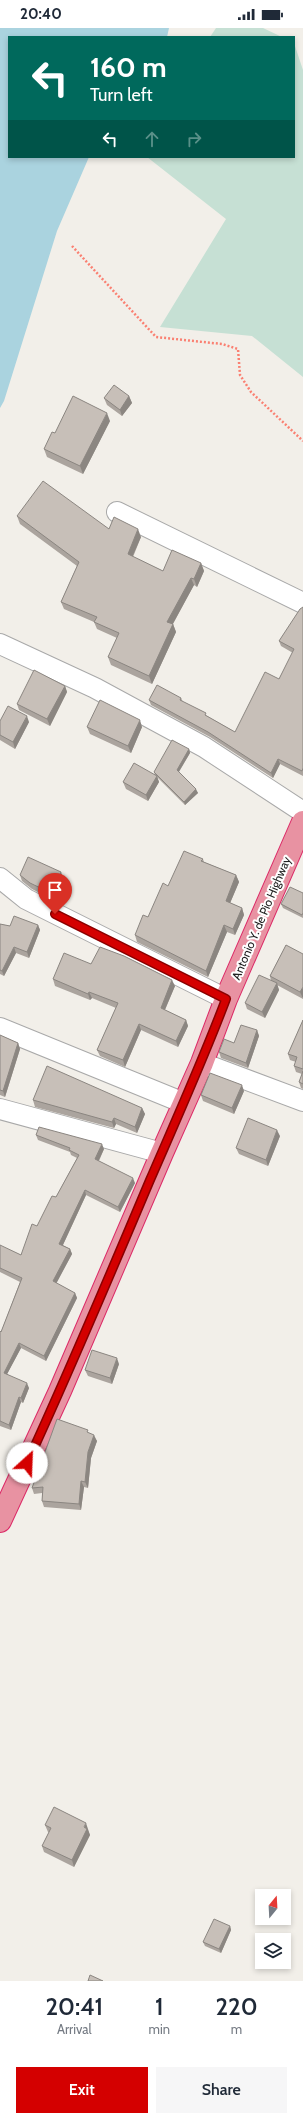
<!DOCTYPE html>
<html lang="en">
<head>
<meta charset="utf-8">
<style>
	body { margin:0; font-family:Cabin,sans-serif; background:#f6f6f7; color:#1f2937; height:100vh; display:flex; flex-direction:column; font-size:15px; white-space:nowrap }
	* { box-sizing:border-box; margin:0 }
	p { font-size:13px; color:#747a83 }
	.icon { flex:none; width:22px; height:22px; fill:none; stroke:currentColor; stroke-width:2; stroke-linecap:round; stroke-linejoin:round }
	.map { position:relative; height:1953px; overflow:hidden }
	.sheet { display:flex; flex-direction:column; background:#fff; flex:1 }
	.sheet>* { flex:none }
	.banner { position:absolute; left:8px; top:8px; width:287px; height:122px; border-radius:0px; box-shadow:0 2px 6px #0003; background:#00695c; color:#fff; overflow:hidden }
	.needle { width:26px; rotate:18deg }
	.buttons { position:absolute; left:255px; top:1861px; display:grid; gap:8px }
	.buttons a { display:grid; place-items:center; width:36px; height:36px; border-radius:0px; background:#fff; box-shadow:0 2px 6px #0003; font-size:20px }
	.pin { position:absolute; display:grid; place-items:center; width:34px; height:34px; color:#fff; margin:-41px -17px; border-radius:50% 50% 50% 0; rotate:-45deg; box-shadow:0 0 4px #0007 }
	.pin .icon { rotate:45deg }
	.me { position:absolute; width:44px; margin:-22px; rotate:25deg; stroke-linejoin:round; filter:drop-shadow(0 0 3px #0008) }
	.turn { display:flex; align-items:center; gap:14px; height:84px; padding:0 16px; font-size:18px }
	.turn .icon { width:52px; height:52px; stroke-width:2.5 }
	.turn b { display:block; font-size:28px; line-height:34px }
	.lanes { display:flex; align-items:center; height:38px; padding:0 16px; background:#0003; justify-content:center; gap:20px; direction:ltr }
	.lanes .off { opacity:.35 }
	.eta { display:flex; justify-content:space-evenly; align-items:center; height:68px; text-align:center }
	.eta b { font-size:24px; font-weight:600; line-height:28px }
	.primary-button { display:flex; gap:8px; margin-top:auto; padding:8px 16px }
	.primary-button a { flex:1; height:46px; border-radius:0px; background:#d40000; color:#fff; font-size:16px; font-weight:600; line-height:46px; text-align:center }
	.primary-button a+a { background:#f6f6f7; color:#1f2937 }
	.status { display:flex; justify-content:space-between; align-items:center; height:28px; padding:0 20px; background:#fff; direction:ltr }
	.status svg { height:11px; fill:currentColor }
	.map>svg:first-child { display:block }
	.wetland { fill:#c6e0d4 }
	.water { fill:#aad3df }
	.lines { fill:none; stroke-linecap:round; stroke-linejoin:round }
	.minor-casing { stroke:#a9a9a9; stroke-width:22 }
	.highway-casing { stroke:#dc2a67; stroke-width:24 }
	.path { stroke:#fa8072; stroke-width:2.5; stroke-dasharray:2 2; stroke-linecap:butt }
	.minor { stroke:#fff; stroke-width:20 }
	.highway { stroke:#e892a2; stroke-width:22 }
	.wall { fill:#aba49e }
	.shaded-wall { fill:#8b8681 }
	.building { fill:#c7bfb8; stroke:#8b8681 }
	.route-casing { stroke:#8a0000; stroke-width:10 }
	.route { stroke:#d40000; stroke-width:7 }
	.labels { text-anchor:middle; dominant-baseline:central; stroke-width:4; stroke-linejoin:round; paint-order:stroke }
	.street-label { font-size:12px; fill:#222; stroke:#fff }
</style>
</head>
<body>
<div class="status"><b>20:40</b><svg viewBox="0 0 49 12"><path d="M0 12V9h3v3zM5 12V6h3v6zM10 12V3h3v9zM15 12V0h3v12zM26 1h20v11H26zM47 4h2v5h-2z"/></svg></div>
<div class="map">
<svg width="303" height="1953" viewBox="0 0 303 1953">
	<rect width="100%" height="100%" fill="#f2efe9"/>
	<path class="wetland" d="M216,0H263L282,9H210Z
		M294,15L303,42V349L252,308L160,299L226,191L147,129H294Z"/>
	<path class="water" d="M0,0H169L167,9H9V129H89L57,203L4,373L0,380Z"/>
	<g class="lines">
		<g class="minor-casing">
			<path id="minor" d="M117,484L303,575
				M0,616L95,660L204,719L303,784
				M0,850L26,871L226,971
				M0,1000L184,1075
				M202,1035L303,1073
				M0,1081L162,1125"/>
		</g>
		<g class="highway-casing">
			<path id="highway" d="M0,1493L60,1363L162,1125L202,1035L226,971L303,794"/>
		</g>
		<path class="path" d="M72,218L156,309L222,316L238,321L240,347L251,364L303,413"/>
		<use href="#minor" class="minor"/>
		<use href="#highway" class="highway"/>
	</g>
	<path class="wall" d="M129,368L132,375L122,388L107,377L104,370Z
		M110,393L83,446L47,429L44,421L55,405Z
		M17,488L109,501L141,509L133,529L163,543L201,535L204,543L197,559L194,557L173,596L176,604L152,656L111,637L108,629L117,610L97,601L94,594L64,581L61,574L77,538L20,496Z
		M303,579V748L280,736L273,750L210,709L151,677L149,672L181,670L183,674L235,704L279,651L293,625L281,618L279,613Z
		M65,658L67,664L50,698L19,682L17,676Z
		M0,693L29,694L15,721L0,712Z
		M87,699H142L131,725L90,706Z
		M189,721L190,725L179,744L198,765L185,777L157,749L159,754L148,773L126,761L123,754L155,747L154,744Z
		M203,831L204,834L236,847L239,854L230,875L242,880L244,887L235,907L227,904L208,949L137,914L135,907L148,889L168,858Z
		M20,847L63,850L53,872L32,861L22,853Z
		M303,865V890L283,880L281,876Z
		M0,896L10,898L38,897L40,902L29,930L16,925L4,948L0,946Z
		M286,917L303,971L277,957L279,962L265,990L247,981L245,975L271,953L270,948Z
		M91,936L175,958L165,982L186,992L188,998L178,1019L141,1002L125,1039L100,1028L97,1022L116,980L92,970L90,972L55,958L53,951Z
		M303,992V1061L301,1060L299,1054L302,1046L296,1044L294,1038L296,1034L290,1032L288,1026Z
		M257,1002L259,1008L248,1040L221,1030L219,1024L234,1015Z
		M0,1007L18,1015L20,1021L5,1069L0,1067Z
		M244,1063L234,1086L203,1073L201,1067Z
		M33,1072L142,1080L145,1086L137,1105L116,1096L114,1100L35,1079Z
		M36,1107L104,1121L99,1133L135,1155L120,1184L86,1167L63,1217L70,1221L72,1226L56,1255L75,1265L77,1270L46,1333L21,1320L7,1346L29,1360L23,1375L21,1374L11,1402L0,1398V1303L1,1304L20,1254L0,1244V1218L21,1227L37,1198L56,1169L77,1130L71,1127L70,1124L38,1112Z
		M280,1108L268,1138L239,1126L236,1120Z
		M119,1336L112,1356L88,1348L85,1342Z
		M89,1405L97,1413L91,1430L88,1460L84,1459L81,1482L44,1479L42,1473V1465L34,1466L32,1460Z
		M45,1797L88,1802V1803L90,1807L74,1839L44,1824L42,1818L49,1804H48Z
		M230,1898L231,1902L221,1925L205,1918L203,1914Z"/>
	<path class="shaded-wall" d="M129,368L132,375L122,388L120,382Z
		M107,385L110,393L83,446L80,438Z
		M138,501L141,509L130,534L128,526Z
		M201,535L204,543L197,559L194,551Z
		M191,550L194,557L170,601L167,594Z
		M173,596L176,604L152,656L149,648Z
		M65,658L67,664L50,698L47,691Z
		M27,688L29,694L15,721L13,714Z
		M140,692L142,699L131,725L128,718Z
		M189,721L190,725L178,745L177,742Z
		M278,731L280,736L273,750L271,745Z
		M157,748L159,754L148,773L146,767Z
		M196,761L198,765L185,777L184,774Z
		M61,844L63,850L53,872L51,865Z
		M236,847L239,854L228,880L226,873Z
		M242,880L244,887L235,907L233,901Z
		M38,897L40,902L29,930L27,924Z
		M224,897L227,904L208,949L206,943Z
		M14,919L16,925L4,948L2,943Z
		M172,952L175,958L163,986L161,980Z
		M277,955L279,962L265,990L262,984Z
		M303,959V971L300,964Z
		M89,964L92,970L90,972L88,966Z
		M186,992L188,998L178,1019L176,1013Z
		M139,996L141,1002L125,1039L123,1032Z
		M257,1002L259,1008L248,1040L246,1035Z
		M18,1015L20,1021L5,1069L3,1063Z
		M242,1057L244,1063L234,1086L232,1080Z
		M142,1080L145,1086L137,1105L135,1099Z
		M114,1090L116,1096L114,1100L112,1094Z
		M277,1102L280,1108L268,1138L266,1132Z
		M102,1116L104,1121L97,1136L95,1131Z
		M133,1150L135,1155L120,1184L118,1179Z
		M85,1162L86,1167L61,1221L59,1216Z
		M70,1221L72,1226L55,1258L53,1253Z
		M75,1265L77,1270L46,1333L44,1328Z
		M19,1315L21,1320L5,1350L4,1345Z
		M117,1330L119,1336L112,1356L110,1350Z
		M27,1355L29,1360L23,1375L21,1370Z
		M19,1369L21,1374L11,1402L9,1397Z
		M94,1407L97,1413L91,1430L88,1460L85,1454L88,1424Z
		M81,1453L84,1459L81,1482L79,1476Z
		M86,1795L90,1807L74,1839L72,1832Z
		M230,1898L231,1902L221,1925L219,1921Z"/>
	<path class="building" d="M114,357L129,368L120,382L104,370Z
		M73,368L107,385L80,438L44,421L52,404L55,405Z
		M43,453L109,501L114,489L138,501L128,526L163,543L172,522L201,535L194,551L191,550L167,594L173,596L149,648L108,629L119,605L94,594L97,589L61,574L79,534L17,488Z
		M303,579V740L302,743L278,731L271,745L208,704L149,672L157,657L181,670L180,672L206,685L205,687L235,704L265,644L279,651L294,621L279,613L300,581Z
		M34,642L65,658L47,691L17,676Z
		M100,672L140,692L128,718L87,699Z
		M8,678L27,688L13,714L0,707V693Z
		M172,712L189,721L177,742L196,761L184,774L154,744Z
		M134,735L157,748L146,767L123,754Z
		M184,823L203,831L201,833L236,847L226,873L242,880L233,901L224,897L206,943L135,907L143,887L148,889L163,855L168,858Z
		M28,829L61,844L51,865L30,855L20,847Z
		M290,859L303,865V885L302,887L281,876Z
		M14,888L38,897L27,924L14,919L2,943L0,942V896L10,898Z
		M286,917L303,926V959L300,964L270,948Z
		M100,919L124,928L172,952L161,980L186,992L176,1013L139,996L123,1032L97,1022L118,975L89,964L88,966L53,951L64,925L91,936Z
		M259,947L277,955L262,984L245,975Z
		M303,992V1041L294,1038L297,1029L288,1026Z
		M241,997L257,1002L246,1035L219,1024L224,1011L234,1015Z
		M0,1007L18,1015L3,1063L0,1062Z
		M47,1038L142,1080L135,1099L114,1090L112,1094L33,1072Z
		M303,1043V1056L299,1054Z
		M210,1045L242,1057L232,1080L201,1067Z
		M248,1090L277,1102L266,1132L236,1120Z
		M39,1099L102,1116L95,1131L133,1150L118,1179L85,1162L59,1216L70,1221L53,1253L75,1265L44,1328L19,1315L4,1345L27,1355L21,1370L19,1369L9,1397L0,1393V1303L1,1304L22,1250L0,1240V1217L21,1227L32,1196L37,1198L52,1168L56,1169L79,1127L69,1122L70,1120L36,1107Z
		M92,1322L117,1330L110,1350L85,1342Z
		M57,1391L88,1402L87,1404L94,1407L88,1424L85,1454L81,1453L79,1476L42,1473L43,1459L32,1460Z
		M54,1779L86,1795L84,1799L87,1801L72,1832L42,1818L51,1800L45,1797Z
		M214,1891L230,1898L219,1921L203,1914Z
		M90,1947L103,1953H88Z"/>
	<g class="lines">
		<g class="route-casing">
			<path id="route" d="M27,1435C70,1342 110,1247 150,1152C176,1092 203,1032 226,971L55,886"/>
		</g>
		<use href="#route" class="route"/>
	</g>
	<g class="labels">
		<g class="street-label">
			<text transform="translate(261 890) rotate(-67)">Antonio Y. de Pio Highway</text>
		</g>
	</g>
</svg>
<div class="buttons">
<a><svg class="needle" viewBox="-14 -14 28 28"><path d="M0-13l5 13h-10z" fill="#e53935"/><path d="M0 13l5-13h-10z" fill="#747a83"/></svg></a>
<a><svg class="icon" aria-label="layers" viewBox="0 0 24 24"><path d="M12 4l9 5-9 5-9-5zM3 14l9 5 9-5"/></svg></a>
</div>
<div class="pin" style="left:55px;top:886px;background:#d93025"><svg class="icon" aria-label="arrive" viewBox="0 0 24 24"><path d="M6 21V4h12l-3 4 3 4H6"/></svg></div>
<svg class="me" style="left:27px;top:1435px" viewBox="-20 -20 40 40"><circle r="19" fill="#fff"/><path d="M0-13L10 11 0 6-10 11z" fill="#d40000"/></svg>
<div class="banner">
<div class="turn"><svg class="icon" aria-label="left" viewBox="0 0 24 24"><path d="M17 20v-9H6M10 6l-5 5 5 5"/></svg><div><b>160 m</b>Turn left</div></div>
<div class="lanes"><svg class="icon" aria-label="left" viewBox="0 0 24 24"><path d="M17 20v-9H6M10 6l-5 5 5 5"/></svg><svg class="icon off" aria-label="ahead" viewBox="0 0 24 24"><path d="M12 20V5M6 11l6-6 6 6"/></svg><svg class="icon off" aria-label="right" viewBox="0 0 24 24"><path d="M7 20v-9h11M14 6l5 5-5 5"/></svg></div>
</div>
</div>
<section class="sheet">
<div class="eta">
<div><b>20:41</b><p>Arrival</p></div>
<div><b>1</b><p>min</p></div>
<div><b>220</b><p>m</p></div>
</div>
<div class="primary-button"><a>Exit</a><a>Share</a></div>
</section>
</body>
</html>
